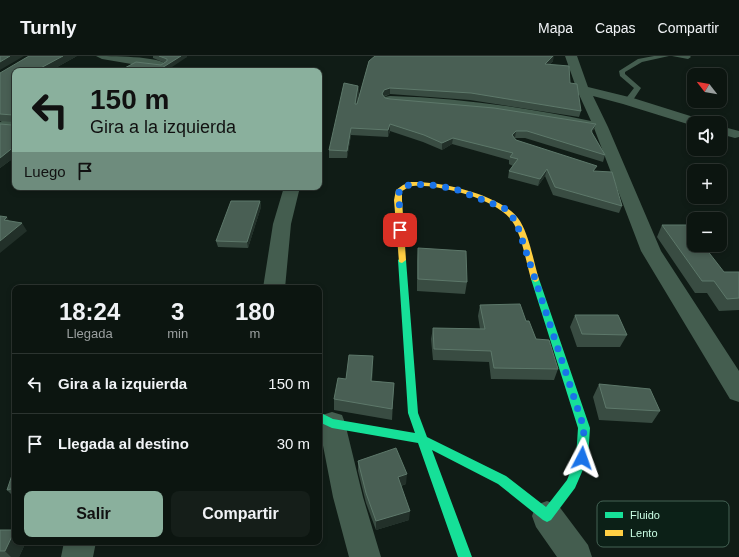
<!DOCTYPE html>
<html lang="es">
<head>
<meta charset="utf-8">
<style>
	body { margin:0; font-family:Arial,sans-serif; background:#151e19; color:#f1f3f6; height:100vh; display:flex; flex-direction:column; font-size:15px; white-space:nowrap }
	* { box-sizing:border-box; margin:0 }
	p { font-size:13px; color:#9a9f9f }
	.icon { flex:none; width:22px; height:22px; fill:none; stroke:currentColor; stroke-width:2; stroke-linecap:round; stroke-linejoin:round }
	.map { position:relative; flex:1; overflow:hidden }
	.sheet { position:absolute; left:12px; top:229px; width:310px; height:260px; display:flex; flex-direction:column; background:#0c1510; border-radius:8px; box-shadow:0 2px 6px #0003,0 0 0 1px #2c3430 }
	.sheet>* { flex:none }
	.top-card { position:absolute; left:12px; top:12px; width:310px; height:122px; border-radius:8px; box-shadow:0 2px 6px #0003,0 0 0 1px #2c3430; background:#8ab09d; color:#111; overflow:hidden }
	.needle { width:26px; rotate:301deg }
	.buttons { position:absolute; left:687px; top:12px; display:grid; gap:8px }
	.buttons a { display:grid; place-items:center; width:40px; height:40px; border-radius:8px; background:#0c1510; box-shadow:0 2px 6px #0003,0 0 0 1px #2c3430; font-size:20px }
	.pin { position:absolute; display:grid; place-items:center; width:34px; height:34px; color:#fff; margin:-17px; border-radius:8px; box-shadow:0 2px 6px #0006 }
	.me { position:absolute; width:44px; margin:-22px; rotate:4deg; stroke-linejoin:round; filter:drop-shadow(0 0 3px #0008) }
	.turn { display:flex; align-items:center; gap:14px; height:84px; padding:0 12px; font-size:18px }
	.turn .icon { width:52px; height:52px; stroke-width:2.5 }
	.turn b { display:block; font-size:28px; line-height:34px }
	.then { display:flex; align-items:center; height:38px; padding:0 12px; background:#0003; gap:8px; font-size:15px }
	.eta { display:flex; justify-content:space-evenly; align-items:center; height:68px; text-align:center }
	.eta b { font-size:24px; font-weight:600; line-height:28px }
	.button { display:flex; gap:8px; margin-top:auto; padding:8px 12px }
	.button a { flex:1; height:46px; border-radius:8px; background:#8ab09d; color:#111; font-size:16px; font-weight:600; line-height:46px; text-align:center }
	.button a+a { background:#151e19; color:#f1f3f6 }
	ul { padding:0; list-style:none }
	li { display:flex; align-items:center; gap:12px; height:60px; padding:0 12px; border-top:1px solid #2c3430 }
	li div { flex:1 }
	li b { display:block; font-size:15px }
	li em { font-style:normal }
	header { display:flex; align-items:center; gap:24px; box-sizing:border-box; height:56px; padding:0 20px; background:#0c1510; border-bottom:1px solid #2c3430 }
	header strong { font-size:19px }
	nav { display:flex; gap:22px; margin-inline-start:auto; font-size:14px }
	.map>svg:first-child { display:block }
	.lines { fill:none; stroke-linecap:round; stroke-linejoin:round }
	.lane { fill:#445d4f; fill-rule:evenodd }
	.street { fill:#445d4f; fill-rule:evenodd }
	.fast { fill:#16e098; fill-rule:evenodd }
	.slow { fill:#ffcf43; fill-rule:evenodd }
	.wall { fill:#394c42 }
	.shaded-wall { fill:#223029 }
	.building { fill:#495f54; stroke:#5d786a }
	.route { stroke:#1a73e8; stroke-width:7; stroke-dasharray:0 12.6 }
	.key { fill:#0c2017; stroke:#456355; stroke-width:1 }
	.key-label { font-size:11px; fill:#cbffe5 }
</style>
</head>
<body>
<header>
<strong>Turnly</strong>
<nav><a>Mapa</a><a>Capas</a><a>Compartir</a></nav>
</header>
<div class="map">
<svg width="739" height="501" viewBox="0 0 739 501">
	<rect width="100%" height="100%" fill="#101c16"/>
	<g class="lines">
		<path class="lane" d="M654,0H669L642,6L625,16V18L641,32L631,47H625L624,45L634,32L620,20L619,15L638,3Z
			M672,0H690L691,1L688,3Z"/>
		<path class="street" d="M96,0C108,0 161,0 167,9L161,13L102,3Z
			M565,0H577L588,31L633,42L703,64L705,67H694V70L623,48L593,40L608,71L661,195L739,315V346L730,343L641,195L594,72L590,73C524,60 458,50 390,48L385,47L383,44L385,41L390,40C458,42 525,51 591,65L577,34Z
			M15,58V68L8,73L0,74V66Z
			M720,70L739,75V81L735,82L720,78Z
			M284,131H300L291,168L285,232H263L273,168Z
			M332,356L342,359L345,367L363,441L381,501H349L333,441L319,369L322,359Z
			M547,445L558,449L588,489L592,501H557L536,471L532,460L536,449Z
			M64,486H96L93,501H61Z"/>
		<path class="fast" d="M402,201L406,204L418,357L427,381L506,420L546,451L567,424L576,402L578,372L531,223L535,220L539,223L590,372L588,402L575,432L551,464L547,466L543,464L498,428L432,394L472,501H458L418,387L332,372L319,366V356L333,363L415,377L408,357L398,204Z"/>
		<path class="slow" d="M411,126C440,125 504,139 520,165C530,182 533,204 539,223L538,225L535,226L531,223C526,206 522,179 512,165C497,143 439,128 413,130C409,130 406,133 402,135V144L406,204L402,207L399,206L394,144L396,134L403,129Z"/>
	</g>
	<path class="wall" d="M77,0L50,15H15V101L0,112V68L12,69L13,66L0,65V17Z
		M153,0H187V1L161,9L165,7L153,2Z
		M369,5H553L550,8L570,27L581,55L579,61L470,44L390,38L384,41L385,42L390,43L596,68L592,77L605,99L603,106L525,82H514L516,84L595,115L622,150L619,157L553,139L545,120L538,130L508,122L509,115L513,110L509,108V104L452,88L442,94L423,86L390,75L388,81L351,79L347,102H329V94L358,30L359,36L357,48Z
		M260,145L261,151L248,192L218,191L216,185Z
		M662,169L724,216H739V254L719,255L707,237H695L657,181Z
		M418,192L467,226L465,238L417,235V205Z
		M480,249L526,265L536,283L558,313L554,324L491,323L489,306L433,304L431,283L433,272L480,273L478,260Z
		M575,259L627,279L620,291H577L570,271Z
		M373,311L372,325L394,327L392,364L334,354V343L346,323Z
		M599,328L660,355L652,367L599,364L593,341Z
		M358,405L406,428L401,430L409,464L376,474L366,447L358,415Z
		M15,413V439L13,440L7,434Z
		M0,474H15V486H26L19,501H0Z"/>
	<path class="shaded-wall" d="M10,0H24L0,14V6Z
		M63,0H77L50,15H35Z
		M181,0H187V1L166,15H157Z
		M553,0H554L553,5L544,14L545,8Z
		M358,30L359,36L355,55V48Z
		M390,32V38L384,40L382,45V38L384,34Z
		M390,68V75L388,81V74Z
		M596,68L593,75L589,82L591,75Z
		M351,72V79L347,102V95Z
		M516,75L515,82L510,86L512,79Z
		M453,82L452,88L442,94V87Z
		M15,90V101L0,112V102Z
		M547,113L545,120L538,130L540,123Z
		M260,145L261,151L248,192L247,186Z
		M7,161L12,170L4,164Z
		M22,167L27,175L0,197V185Z
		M373,300V311L371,336V325Z
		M407,418L406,428L397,431L398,421Z
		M410,455L409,464L376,474V465Z
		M15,474V486H26L19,501H11L5,495Z"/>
	<path class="building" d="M0,0H10L0,6Z
		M29,0H63L35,15H15V90L0,102V68L12,69L13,59L0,58V17Z
		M159,0H181L157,15H119L136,6L161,9L167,5V3Z
		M375,0H553L545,8L569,10L570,27L577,28L581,55L471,37L390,32L384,34L382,38L385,42L390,43L494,52L596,68L591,75L605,99L527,75H516L512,79L516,84L597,110L593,115L612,116L622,150L555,131L547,113L540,123L509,115L518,103L510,101L513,97L453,82L442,87L424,79L390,68L388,74L351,72L347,95L329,94L344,27L358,30L355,48H357L369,5Z
		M231,145H260L247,186L216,185Z
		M0,160L7,161L4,164L22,167L0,185Z
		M662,169H687L694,178V189H703L724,216H739V242L727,243L714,225H702Z
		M418,192L466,195L467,226L418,223Z
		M198,230H233L232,232H197Z
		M520,248L526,265H529L536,283L549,284L558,313L494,312L491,295L434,293L433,272L485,273L480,249Z
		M575,259H618L627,279L582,278Z
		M349,299L373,300L371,325L394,327L392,353L334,343L338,322L346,323Z
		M599,328L650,333L660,355L606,352Z
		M396,392L407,418L398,421L410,455L376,465L366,437L358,405Z
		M14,413H15V432L7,434Z
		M0,474H15L5,495H0Z"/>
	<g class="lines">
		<path class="route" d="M400,174L399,134L411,128L432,129L455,133L504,152L516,165L584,372L582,402"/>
	</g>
	<rect x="597" y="445" width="132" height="46" rx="6" class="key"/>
	<rect x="605" y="456" width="18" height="6" fill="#16e098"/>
	<rect x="605" y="474" width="18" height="6" fill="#ffcf43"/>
	<g class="key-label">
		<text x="630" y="463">Fluido</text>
		<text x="630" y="481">Lento</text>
	</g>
</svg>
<div class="buttons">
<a><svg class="needle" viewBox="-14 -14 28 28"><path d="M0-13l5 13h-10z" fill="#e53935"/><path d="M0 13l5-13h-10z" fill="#9a9f9f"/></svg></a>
<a><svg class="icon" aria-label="sound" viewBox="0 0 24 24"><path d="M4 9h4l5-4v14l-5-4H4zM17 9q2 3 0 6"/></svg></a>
<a>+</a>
<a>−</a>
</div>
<div class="pin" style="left:400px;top:174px;background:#d93025"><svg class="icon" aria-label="arrive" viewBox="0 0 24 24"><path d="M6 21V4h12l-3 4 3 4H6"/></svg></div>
<svg class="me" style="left:582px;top:402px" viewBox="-20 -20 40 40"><path d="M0-17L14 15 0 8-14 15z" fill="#1a73e8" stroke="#fff" stroke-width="4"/></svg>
<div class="top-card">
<div class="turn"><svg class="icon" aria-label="left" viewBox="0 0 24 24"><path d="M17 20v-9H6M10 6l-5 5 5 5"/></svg><div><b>150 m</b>Gira a la izquierda</div></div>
<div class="then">Luego<svg class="icon" aria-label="arrive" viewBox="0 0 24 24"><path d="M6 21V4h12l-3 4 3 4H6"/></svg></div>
</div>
<section class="sheet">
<div class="eta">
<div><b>18:24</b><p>Llegada</p></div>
<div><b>3</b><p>min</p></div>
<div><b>180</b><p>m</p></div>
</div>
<ul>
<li><svg class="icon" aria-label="left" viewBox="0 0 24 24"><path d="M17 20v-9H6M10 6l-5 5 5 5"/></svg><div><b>Gira a la izquierda</b></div><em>150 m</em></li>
<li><svg class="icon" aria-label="arrive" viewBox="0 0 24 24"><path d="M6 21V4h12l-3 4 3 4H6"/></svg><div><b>Llegada al destino</b></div><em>30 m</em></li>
</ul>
<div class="button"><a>Salir</a><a>Compartir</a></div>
</section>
</div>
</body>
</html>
